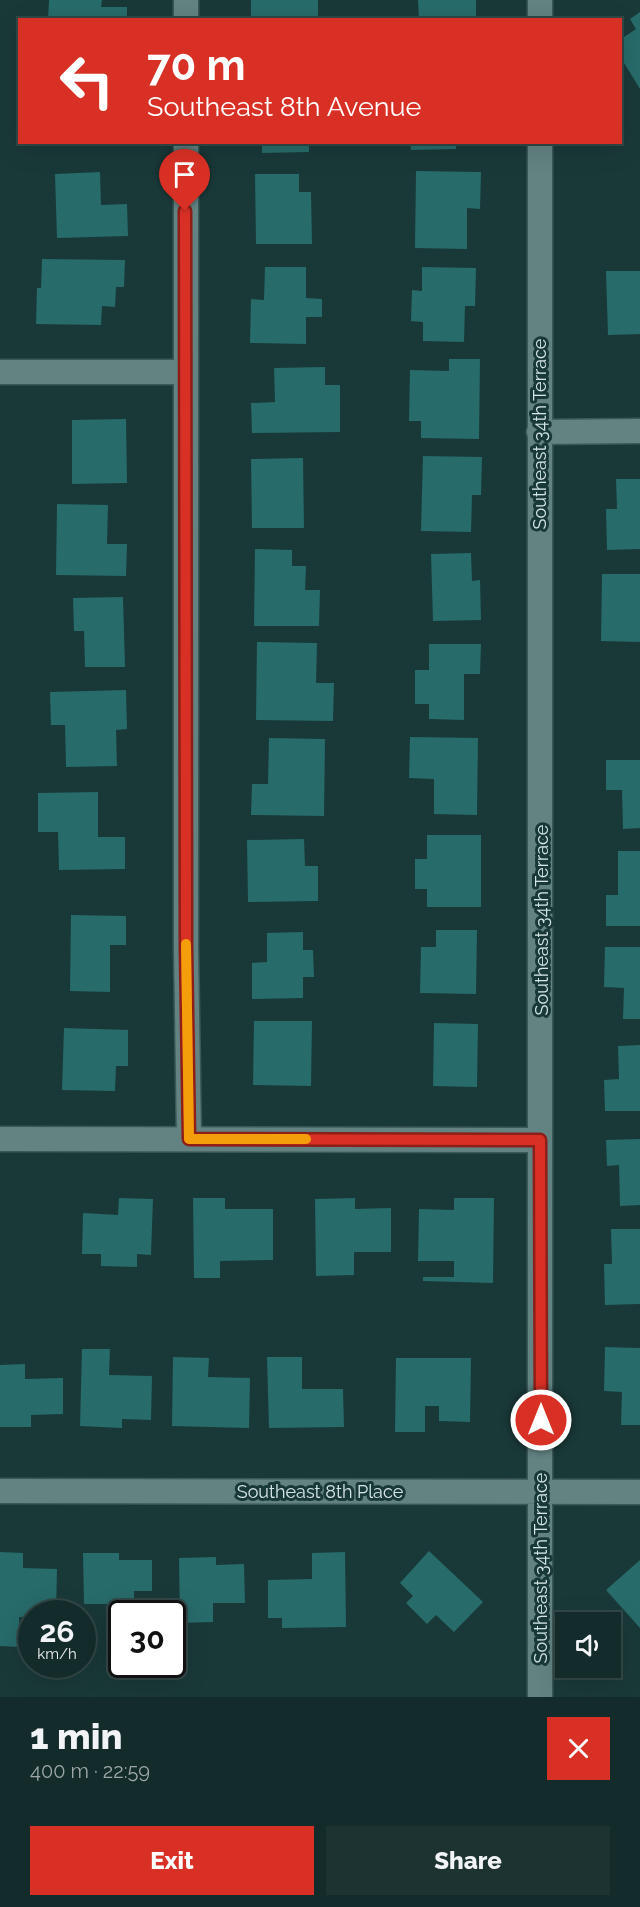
<!DOCTYPE html>
<html lang="en">
<head>
<meta charset="utf-8">
<style>
	body { margin:0; font-family:Raleway,sans-serif; background:#1c3332; color:#f1f3f6; height:100vh; display:flex; flex-direction:column; font-size:22px; white-space:nowrap }
	* { box-sizing:border-box; margin:0 }
	p { font-size:20px; color:#9da7a8 }
	.icon { flex:none; width:33px; height:33px; fill:none; stroke:currentColor; stroke-width:2; stroke-linecap:round; stroke-linejoin:round }
	.map { position:relative; height:1697px; overflow:hidden }
	.sheet { display:flex; flex-direction:column; background:#132b2a; flex:1 }
	.sheet>* { flex:none }
	.hud { position:absolute; left:18px; top:18px; width:604px; height:126px; border-radius:0px; box-shadow:0 6px 24px #0002,0 0 0 2px #324747; background:#d93025; color:#fff; overflow:hidden }
	.fabs { position:absolute; left:555px; top:1612px; display:grid; gap:12px }
	.fabs a { display:grid; place-items:center; width:66px; height:66px; border-radius:0px; background:#132b2a; box-shadow:0 6px 24px #0002,0 0 0 2px #324747; font-size:30px }
	.speed { position:absolute; left:18px; top:1600px; display:flex; gap:12px; font-size:30px; font-weight:700; text-align:center }
	.speed>* { display:grid; place-content:center; width:78px; height:78px; border-radius:50%; background:#132b2a; box-shadow:0 6px 24px #0002,0 0 0 2px #324747; line-height:1 }
	.speed small { font-size:15px; font-weight:400 }
	.speed .limit { border:3px solid #111; border-radius:9px; background:#fff; color:#111 }
	.pin { position:absolute; display:grid; place-items:center; width:51px; height:51px; color:#fff; margin:-62px -26px; border-radius:50% 50% 50% 0; rotate:-45deg; box-shadow:0 0 6px #0007 }
	.pin .icon { rotate:45deg }
	.me { position:absolute; width:66px; margin:-33px; rotate:0deg; stroke-linejoin:round; filter:drop-shadow(0 0 4px #0008) }
	.turn { display:flex; align-items:center; gap:21px; height:126px; padding:0 30px; font-size:27px }
	.turn .icon { width:78px; height:78px; stroke-width:2.5 }
	.turn b { display:block; font-size:42px; line-height:51px }
	.round { display:grid; place-items:center; flex:none; width:63px; height:63px; border-radius:0px; background:#1c3332 }
	.summary { display:flex; align-items:center; justify-content:space-between; height:102px; padding:0 30px }
	h1 { font-size:36px; font-weight:800; line-height:45px }
	.action { display:flex; gap:12px; margin-top:auto; padding:12px 30px }
	.action a { flex:1; height:69px; border-radius:0px; background:#d93025; color:#fff; font-size:24px; font-weight:800; line-height:69px; text-align:center }
	.action a+a { background:#1c3332; color:#f1f3f6 }
	.map>svg:first-child { display:block }
	.building { fill:#276b6a }
	.lines { fill:none; stroke-linecap:round; stroke-linejoin:round }
	.street-casing { stroke:#3b5756; stroke-width:27 }
	.street { stroke:#628382; stroke-width:24 }
	.route-casing { stroke:#8d1f18; stroke-width:15 }
	.route { stroke:#d93025; stroke-width:10 }
	.slow { stroke:#f59e0b; stroke-width:10 }
	.labels { text-anchor:middle; dominant-baseline:central; stroke-width:6; stroke-linejoin:round; paint-order:stroke }
	.street-label { font-size:18px; fill:#d4e6e5; stroke:#193938 }
</style>
</head>
<body>
<div class="map">
<svg width="640" height="1697" viewBox="0 0 640 1697">
	<rect width="100%" height="100%" fill="#193938"/>
	<path class="building" d="M49,0H102L101,7H127V20H48Z
		M251,0H318V20H251Z
		M418,0H476V20H419Z
		M640,12V89L621,58V39L636,29L630,19Z
		M262,142H309V152L262,153Z
		M410,142H456V149L411,150Z
		M416,171L481,172L480,209L467,208V249L415,248Z
		M100,172L101,205L127,204L128,236L57,238L55,174Z
		M255,174H299V192H311L312,244H256Z
		M42,259L125,260L124,287H116L115,307L102,306L101,325L36,324L37,288H41Z
		M265,267H306V298L322,299V317H306V344L250,343L251,299L264,300Z
		M422,267L476,268L475,306H465L464,342L423,341V322L411,321L412,290L422,291Z
		M606,271H640V334L608,335Z
		M449,359H480L479,439L421,438V421H409L410,370L449,371Z
		M325,367V385H340V432L252,433L251,403L275,402L274,368Z
		M126,419L127,483L72,484V420Z
		M423,456L482,457L481,495H472L471,532L421,531Z
		M303,458L304,528H252L251,459Z
		M616,479H640V549L607,550L606,509H617Z
		M57,504L108,505L107,544H127L126,576L56,575Z
		M255,549L292,550V566H306L305,590H320L319,626H254Z
		M471,553L472,581L480,580L481,620L433,621L431,554Z
		M602,574H640V642L601,641Z
		M123,597L125,667H85L84,631H74L73,598Z
		M257,642L317,643L316,683H334L333,721L256,720Z
		M429,644H481L480,674H464V720L429,719V704H415V670H429Z
		M126,690L127,729L116,730L117,766L66,767L65,725H51L50,692Z
		M410,737L478,738L477,815L434,814V779L409,778Z
		M269,738L325,739L324,816L251,815L252,784H268Z
		M606,760H640V828L623,829L622,790H606Z
		M98,792V837H125V869L59,870L58,832H38V793Z
		M427,835H481V907H427V889H415V859H427Z
		M304,839L305,866H318V901L248,902L247,840Z
		M618,851H640V926H606V895H618Z
		M71,915L126,916V945H110V992L70,991Z
		M436,930H477L476,994L420,993L421,947H436Z
		M303,932V950H313L314,977H303V998L252,999V963L267,962V933Z
		M605,947H640V1019H623L624,988L604,987Z
		M254,1021H312L311,1086L253,1085Z
		M434,1023L478,1024L477,1087L433,1086Z
		M64,1028L128,1030V1066H116L115,1091L62,1090Z
		M640,1045V1111H605L604,1080L619,1079L618,1046Z
		M640,1139V1205L620,1206L619,1165L607,1166L606,1140Z
		M119,1198L153,1199L151,1255L137,1254V1267L101,1266V1254H82L83,1213L118,1215Z
		M193,1198H225V1209H273V1260L220,1261V1278H194Z
		M355,1198V1209L391,1208V1252H354V1275L316,1276L315,1199Z
		M454,1198H494L493,1283L423,1281V1277H454V1261H418L419,1209L454,1210Z
		M611,1229H640V1304L605,1305L604,1264H612Z
		M605,1347L640,1348V1425H621L622,1392L604,1391Z
		M82,1349H110L109,1375L152,1376L151,1420L122,1419V1428L80,1426Z
		M173,1357L209,1358L208,1377L250,1378L249,1428L172,1426Z
		M267,1357H302V1389H343L344,1427L269,1428Z
		M396,1358H471L470,1422L439,1421V1406H425V1432H395Z
		M25,1364V1379L63,1378V1414L31,1415V1427H0V1365Z
		M429,1551L483,1602L454,1632L436,1615L427,1624L406,1603L413,1596L400,1583Z
		M0,1552L23,1553V1568L57,1569L56,1614H32V1617H19V1647L0,1646Z
		M345,1552L346,1627L282,1628V1618H268V1580L312,1579V1553Z
		M83,1553H119V1560H152V1591H134V1604H84Z
		M216,1557V1565L244,1564L245,1603H213V1622L180,1623L179,1558Z
		M640,1560V1628L606,1590Z"/>
	<g class="lines">
		<g class="street-casing">
			<path id="street" d="M186,20V0
				M540,20V0
				M186,142V948L189,1139
				M540,142V1697
				M0,372H185
				M539,432L640,431
				M0,1139L540,1140
				M0,1491L640,1492"/>
		</g>
		<use href="#street" class="street"/>
	</g>
	<g class="lines">
		<g class="route-casing">
			<path id="route" d="M185,211L186,948L189,1139L540,1140L541,1420"/>
		</g>
		<use href="#route" class="route"/>
		<path class="slow" d="M186,944L189,1139H306"/>
	</g>
	<g class="labels">
		<g class="street-label">
			<text transform="translate(539 434) rotate(-90)">Southeast 34th Terrace</text>
			<text transform="translate(541 920) rotate(-90)">Southeast 34th Terrace</text>
			<text x="320" y="1491">Southeast 8th Place</text>
			<text transform="translate(540 1568) rotate(-90)">Southeast 34th Terrace</text>
		</g>
	</g>
</svg>
<div class="fabs">
<a><svg class="icon" aria-label="sound" viewBox="0 0 24 24"><path d="M4 9h4l5-4v14l-5-4H4zM17 9q2 3 0 6"/></svg></a>
</div>
<div class="speed"><div>26<small>km/h</small></div><div class="limit">30</div></div>
<div class="pin" style="left:185px;top:211px;background:#d93025"><svg class="icon" aria-label="arrive" viewBox="0 0 24 24"><path d="M6 21V4h12l-3 4 3 4H6"/></svg></div>
<svg class="me" style="left:541px;top:1420px" viewBox="-20 -20 40 40"><circle r="17" fill="#d93025" stroke="#fff" stroke-width="3"/><path d="M0-11L8 9 0 5-8 9z" fill="#fff"/></svg>
<div class="hud">
<div class="turn"><svg class="icon" aria-label="left" viewBox="0 0 24 24"><path d="M17 20v-9H6M10 6l-5 5 5 5"/></svg><div><b>70 m</b>Southeast 8th Avenue</div></div>
</div>
</div>
<section class="sheet">
<div class="summary"><div><h1>1 min</h1><p>400 m · 22:59</p></div><a class="round" style="background:#d93025;color:#fff"><svg class="icon" aria-label="close" viewBox="0 0 24 24"><path d="M6 6l12 12M18 6L6 18"/></svg></a></div>
<div class="action"><a>Exit</a><a>Share</a></div>
</section>
</body>
</html>
